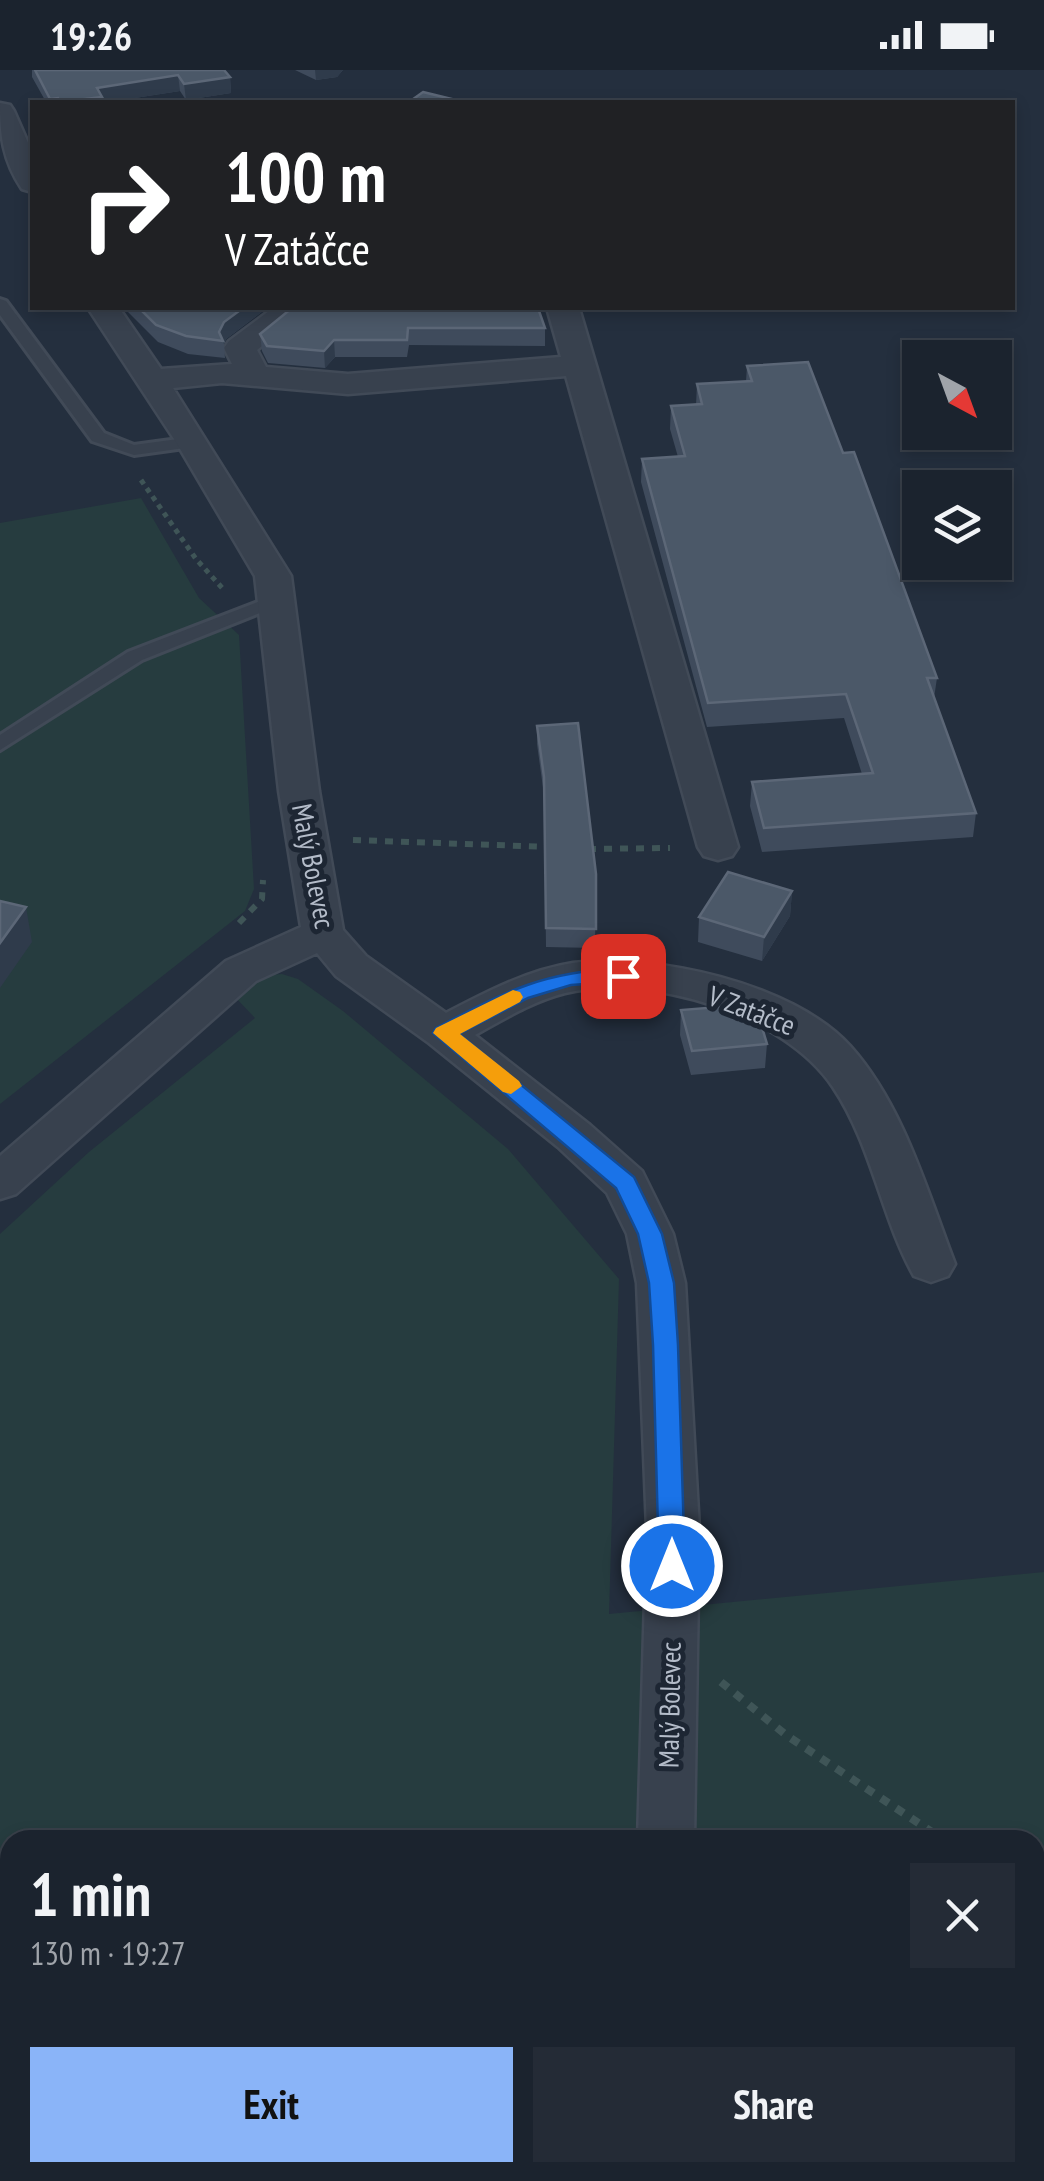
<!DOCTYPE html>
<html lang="en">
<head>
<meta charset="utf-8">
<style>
	body { margin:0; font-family:"PT Sans Narrow",sans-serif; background:#242b36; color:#f1f3f6; height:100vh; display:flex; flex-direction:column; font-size:38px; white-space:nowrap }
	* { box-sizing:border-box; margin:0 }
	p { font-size:32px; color:#a0a4aa }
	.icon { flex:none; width:55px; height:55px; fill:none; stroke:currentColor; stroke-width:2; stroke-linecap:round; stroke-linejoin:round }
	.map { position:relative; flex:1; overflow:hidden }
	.side { position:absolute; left:0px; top:1760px; width:1045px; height:352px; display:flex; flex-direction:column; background:#1b232e; border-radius:30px 30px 0 0; box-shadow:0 5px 15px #0003,0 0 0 2px #39404a }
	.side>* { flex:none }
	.top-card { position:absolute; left:30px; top:30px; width:985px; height:210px; border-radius:0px; box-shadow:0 5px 15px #0003,0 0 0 2px #39404a; background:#202124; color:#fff; overflow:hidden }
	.needle { width:65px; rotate:139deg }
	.fabs { position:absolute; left:902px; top:270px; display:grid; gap:20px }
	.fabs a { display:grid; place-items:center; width:110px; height:110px; border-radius:0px; background:#1b232e; box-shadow:0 5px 15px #0003,0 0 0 2px #39404a; font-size:50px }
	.pin { position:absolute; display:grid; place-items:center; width:85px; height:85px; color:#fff; margin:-42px; border-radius:20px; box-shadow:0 5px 15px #0006 }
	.me { position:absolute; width:110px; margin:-55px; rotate:0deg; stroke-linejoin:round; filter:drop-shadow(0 0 8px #0008) }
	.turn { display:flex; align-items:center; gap:35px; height:210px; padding:0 30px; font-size:45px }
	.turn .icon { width:130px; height:130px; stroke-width:2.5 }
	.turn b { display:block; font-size:70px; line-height:85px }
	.round { display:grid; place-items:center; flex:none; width:105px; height:105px; border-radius:0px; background:#242b36 }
	.headline { display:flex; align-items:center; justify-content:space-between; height:170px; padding:0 30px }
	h1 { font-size:60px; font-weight:800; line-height:75px }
	.button { display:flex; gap:20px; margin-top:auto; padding:20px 30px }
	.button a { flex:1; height:115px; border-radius:0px; background:#8ab4f8; color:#111; font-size:40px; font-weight:800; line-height:115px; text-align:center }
	.button a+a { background:#242b36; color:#f1f3f6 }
	.status { display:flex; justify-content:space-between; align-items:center; height:70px; padding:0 50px; background:#1b232e; direction:ltr }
	.status svg { height:28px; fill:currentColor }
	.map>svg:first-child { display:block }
	.green { fill:#263c3f; fill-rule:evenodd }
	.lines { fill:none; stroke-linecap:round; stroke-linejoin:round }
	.service-casing { stroke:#414a57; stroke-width:6 }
	.minor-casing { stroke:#414a57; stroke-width:5 }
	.path-far2 { stroke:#3f5557; stroke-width:5; stroke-dasharray:5 5; stroke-linecap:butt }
	.path-far1 { stroke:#3f5557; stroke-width:6; stroke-dasharray:8 8; stroke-linecap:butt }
	.path { stroke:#3f5557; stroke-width:8; stroke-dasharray:9 9; stroke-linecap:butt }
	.service { fill:#38414e; fill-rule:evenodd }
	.minor { fill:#38414e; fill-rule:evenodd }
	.wall { fill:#3f4b5c }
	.shaded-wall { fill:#2f3b4b }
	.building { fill:#4b5868; stroke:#5c6777; stroke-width:2.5 }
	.route { fill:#1a73e8; stroke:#114b97; stroke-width:2.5 }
	.slow { fill:#f59e0b }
	.labels { text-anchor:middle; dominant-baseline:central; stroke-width:10; stroke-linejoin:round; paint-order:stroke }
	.street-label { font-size:28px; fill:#b4bcc9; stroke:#1d2633 }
</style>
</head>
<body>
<div class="status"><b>19:26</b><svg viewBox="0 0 49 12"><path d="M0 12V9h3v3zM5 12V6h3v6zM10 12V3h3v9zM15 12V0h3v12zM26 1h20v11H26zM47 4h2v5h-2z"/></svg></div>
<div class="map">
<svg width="1044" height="2111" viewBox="0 0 1044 2111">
	<rect width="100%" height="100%" fill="#242f3e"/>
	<path class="green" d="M141,428L199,528L239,565L254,819L245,841L0,1034V453Z
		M282,904L298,909L343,941L508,1079L619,1209L609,1544L1044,1502V2111H0V1164L89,1082L255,948L234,926L260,906ZM10,1770H1035V2102H10Z"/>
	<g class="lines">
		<g class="service-casing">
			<path id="service" d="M0,229L6,231L104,363L134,375L193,367L199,368V376L134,385L92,371L0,245Z
				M276,525L282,526V534L142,590L0,680V665L128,582Z"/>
		</g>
		<g class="minor-casing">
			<path id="minor" d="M0,33L10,35L14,41L32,82V122L22,119C3,91 0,65 0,33Z
				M88,238H119L161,299L232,294L224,278L229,271L273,238H307L257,280L266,297L348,304L561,287L547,238H579L738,777L732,786L718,790L704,786L698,777L566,306L348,324L222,313L173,318L291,506L319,721L343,860L366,886L446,943C486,922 528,900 573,893C654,883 793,913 850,976C903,1035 927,1121 955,1194L948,1206L931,1212L914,1206C881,1147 872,1075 833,1017C784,944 650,903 565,923C533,931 504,949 475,965L590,1055L642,1101L673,1164L685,1213L699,1459L694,1770H638L647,1459L637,1213L627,1164L607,1123L558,1077L429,973L336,906L317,883L256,911L16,1124L0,1129V1086L226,891L301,857L279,721L255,506L176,372Z
				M628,2102H690V2111H628Z"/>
		</g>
		<path class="path-far2" d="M141,410L196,489L224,520"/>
		<path class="path-far1" d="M353,770L551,777
			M588,779L670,778
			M239,853L262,829L263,810"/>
		<path class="path" d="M721,1612L786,1665L944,1770
			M1035,1830L1044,1836
			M1035,2043L1044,2037
			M901,2111L918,2102"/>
		<use href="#service" class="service"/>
		<use href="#minor" class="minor"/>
	</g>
	<path class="wall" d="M32,0H224L230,7L231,23L186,30L180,21L109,32H46L32,7Z
		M295,0H343L337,7L316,10Z
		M124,238H267L226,269L224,274L225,288L188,284L158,272Z
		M292,238L545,258V276L409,275L407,287H335L325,298L268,293L262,281L260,264Z
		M747,296L843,383L937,608L934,628L976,743L973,767L762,782L750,736L752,712L862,704L844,648L707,657L641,412L642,389L678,387L670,359L671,336L696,335L697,314L746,311Z
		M537,656L596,804L595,878L546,877L544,725L537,674Z
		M792,821L790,846L762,891L698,872L699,847Z
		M681,940L767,974L765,998L691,1005L680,965Z"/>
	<path class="shaded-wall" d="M315,0H343L337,7L316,10Z
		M178,5L180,21L109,32H66L97,18Z
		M230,7L231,23L186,30L184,14Z
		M243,238H267L226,269L224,274L219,262L224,252Z
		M334,270L335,287L325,298L324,281Z
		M792,821L790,846L762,891L764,867Z
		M26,837L32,872L0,918V873Z"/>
	<path class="building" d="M35,0H224L230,7L184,14L178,5L97,18L102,27L60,32L58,28L50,29Z
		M423,22L464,32H409Z
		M139,238H243L224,252L219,262L223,271L186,266L156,255Z
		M292,238H538L545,258H408L407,270H334L324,281L267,276L260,264Z
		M808,292L843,383L854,382L937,608H927L976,743L764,758L752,712L873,703L846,624L708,633L642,389L685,386L671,336L702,334L697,314L752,311L747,296Z
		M578,653L596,804V859L546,858L544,707L537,656Z
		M728,802L792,821L764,867L699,847Z
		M0,831L26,837L0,873Z
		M755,934L767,974L692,981L681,940Z"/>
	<path class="route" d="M623,898L630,900L633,906L630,911L571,915L528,928L459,964L634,1107L662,1164L674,1213L678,1275L685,1496L681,1504L672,1507L663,1504L659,1496L653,1275L649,1213L638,1164L616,1118L433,963L436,958C507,921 541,902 623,898Z"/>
	<path class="slow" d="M513,920L520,922L523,927L520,932L460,964L519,1011L522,1016L511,1024L503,1022L433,963L436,958Z"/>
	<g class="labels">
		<g class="street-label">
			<text transform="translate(314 796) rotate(79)">Malý Bolevec</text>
			<text transform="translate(752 940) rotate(21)">V Zatáčce</text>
			<text transform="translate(669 1635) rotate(-89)">Malý Bolevec</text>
		</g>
	</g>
</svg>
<div class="fabs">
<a><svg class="needle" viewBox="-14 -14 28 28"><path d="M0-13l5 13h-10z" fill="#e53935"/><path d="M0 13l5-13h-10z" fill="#a0a4aa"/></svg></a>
<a><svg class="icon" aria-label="layers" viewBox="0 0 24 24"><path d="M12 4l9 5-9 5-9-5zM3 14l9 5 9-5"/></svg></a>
</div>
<div class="pin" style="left:623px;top:906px;background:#d93025"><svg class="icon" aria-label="arrive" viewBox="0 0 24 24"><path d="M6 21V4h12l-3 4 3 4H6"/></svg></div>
<svg class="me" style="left:672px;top:1496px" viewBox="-20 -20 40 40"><circle r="17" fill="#1a73e8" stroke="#fff" stroke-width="3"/><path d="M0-11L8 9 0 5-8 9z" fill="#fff"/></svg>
<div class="top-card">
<div class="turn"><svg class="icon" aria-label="right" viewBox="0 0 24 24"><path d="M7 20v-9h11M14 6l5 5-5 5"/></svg><div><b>100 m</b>V Zatáčce</div></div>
</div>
<section class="side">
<div class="headline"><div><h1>1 min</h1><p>130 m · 19:27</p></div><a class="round"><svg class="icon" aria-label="close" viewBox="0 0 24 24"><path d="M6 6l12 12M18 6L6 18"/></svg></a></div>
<div class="button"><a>Exit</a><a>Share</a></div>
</section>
</div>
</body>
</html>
